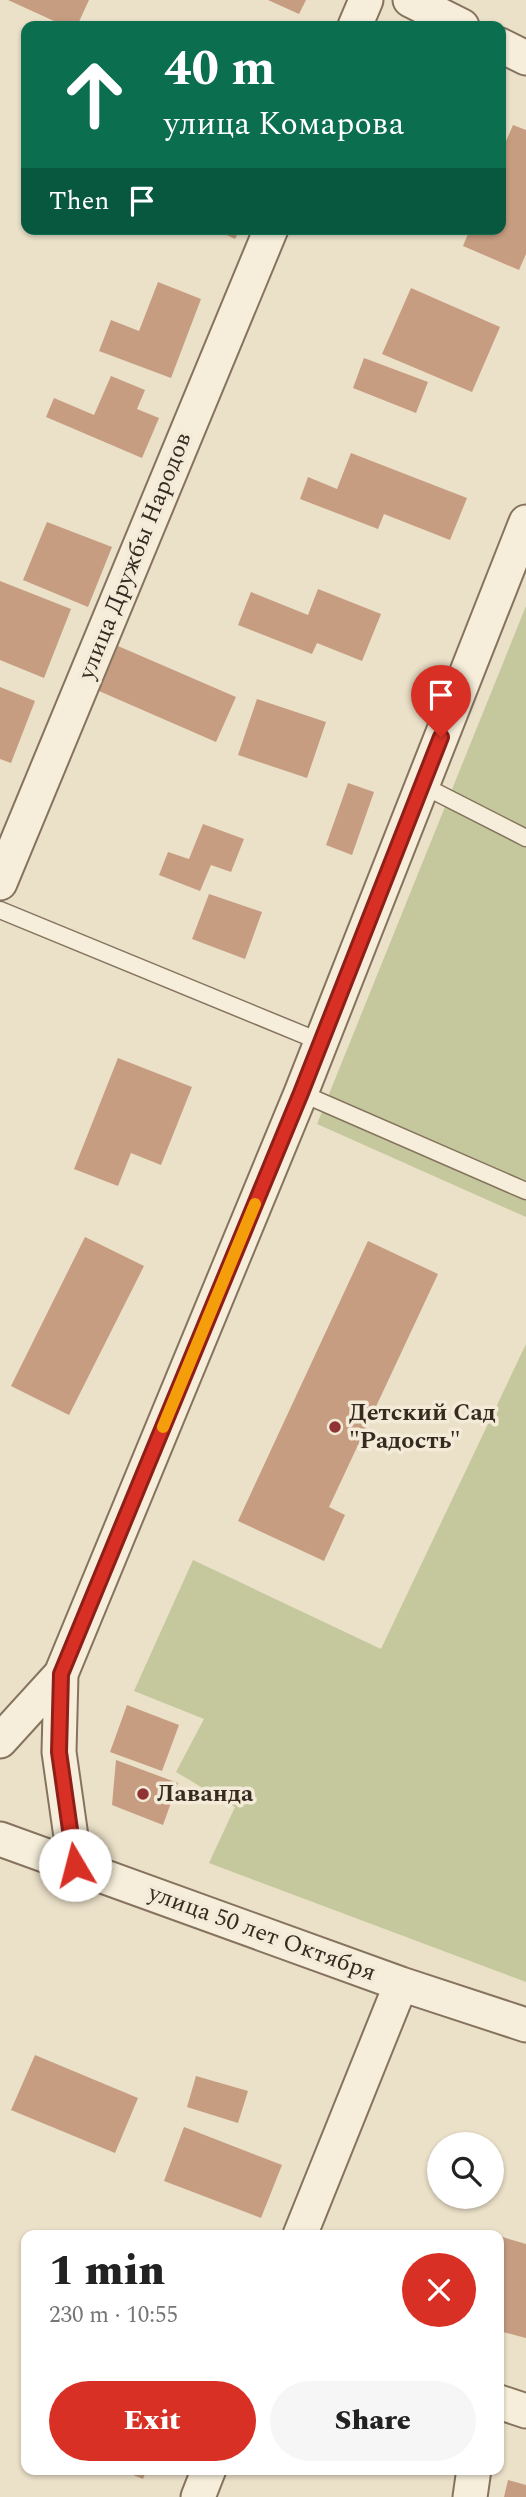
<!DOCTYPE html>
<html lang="en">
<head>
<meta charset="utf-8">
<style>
	body { margin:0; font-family:Spectral,serif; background:#f6f6f6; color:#222; height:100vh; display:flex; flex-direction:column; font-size:26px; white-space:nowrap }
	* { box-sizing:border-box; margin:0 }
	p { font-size:23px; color:#767676 }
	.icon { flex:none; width:38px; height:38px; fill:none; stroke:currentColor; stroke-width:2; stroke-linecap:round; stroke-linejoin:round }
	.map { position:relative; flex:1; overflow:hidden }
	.details { position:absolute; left:21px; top:2230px; width:483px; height:245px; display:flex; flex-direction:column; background:#fff; border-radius:14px; box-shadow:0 2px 5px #0004 }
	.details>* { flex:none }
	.guide { position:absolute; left:21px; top:21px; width:485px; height:214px; border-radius:14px; box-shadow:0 2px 5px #0004; background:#0b6e4f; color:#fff; overflow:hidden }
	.tools { position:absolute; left:427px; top:2132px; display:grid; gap:14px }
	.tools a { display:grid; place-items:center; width:77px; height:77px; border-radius:50%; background:#fff; box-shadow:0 2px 5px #0004; font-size:35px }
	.pin { position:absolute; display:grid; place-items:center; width:60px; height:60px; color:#fff; margin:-72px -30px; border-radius:50% 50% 50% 0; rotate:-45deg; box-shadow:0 0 7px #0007 }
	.pin .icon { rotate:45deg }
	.me { position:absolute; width:77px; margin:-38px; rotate:352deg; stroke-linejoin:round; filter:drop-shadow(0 0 5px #0008) }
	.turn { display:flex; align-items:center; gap:24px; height:147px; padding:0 28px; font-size:32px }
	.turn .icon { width:91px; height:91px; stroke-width:2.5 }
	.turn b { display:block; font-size:49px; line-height:60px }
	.then { display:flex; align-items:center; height:66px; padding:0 28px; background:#0003; gap:14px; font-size:26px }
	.round { display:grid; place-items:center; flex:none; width:74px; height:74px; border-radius:37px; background:#f6f6f6 }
	.summary { display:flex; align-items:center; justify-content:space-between; height:119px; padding:0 28px }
	h1 { font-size:42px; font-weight:800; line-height:52px }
	.primary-button { display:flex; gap:14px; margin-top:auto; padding:14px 28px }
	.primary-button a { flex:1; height:80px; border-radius:42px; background:#d93025; color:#fff; font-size:28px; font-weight:800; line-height:80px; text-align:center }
	.primary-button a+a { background:#f6f6f6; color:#222 }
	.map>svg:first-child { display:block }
	.green { fill:#c4c89c }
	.building { fill:#c69d81 }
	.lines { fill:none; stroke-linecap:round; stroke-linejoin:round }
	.lane-casing { stroke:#85735e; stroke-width:19 }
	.street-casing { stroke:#85735e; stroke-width:37 }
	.lane { stroke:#f6eeda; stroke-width:16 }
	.street { stroke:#f6eeda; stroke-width:33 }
	.route-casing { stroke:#8d1f18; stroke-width:18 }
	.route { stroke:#d93025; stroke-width:12 }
	.slow { stroke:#f59e0b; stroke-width:12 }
	.poi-dot { fill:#903335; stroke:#f3ead7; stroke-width:2.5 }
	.labels { text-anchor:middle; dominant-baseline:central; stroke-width:7; stroke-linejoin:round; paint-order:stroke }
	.street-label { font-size:24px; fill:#372b21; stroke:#f3ead7 }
	.poi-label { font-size:24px; font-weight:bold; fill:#372b21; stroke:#f3ead7; text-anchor:start }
</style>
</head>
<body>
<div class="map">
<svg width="526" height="2497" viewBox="0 0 526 2497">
	<rect width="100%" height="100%" fill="#ebe0c8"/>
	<path class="green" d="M526,606V1217L317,1124Z
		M526,1344V1982L209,1863L235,1807L176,1772L204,1719L134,1691L193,1560L381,1649Z"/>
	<path class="building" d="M8,0H89L77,26H65Z
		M268,0H306L299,14Z
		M513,125L526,130V254L519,270L463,246L470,229H500V155Z
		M214,229H240L235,239Z
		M158,282L201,299L171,378L99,351L111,320L139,331Z
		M411,288L500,327L472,392L382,354Z
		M364,358L428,382L416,413L353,388Z
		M111,376L145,390L137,409L159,418L142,458L46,417L54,398L94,415Z
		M351,453L467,498L450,540L384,514L378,529L300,499L308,477L337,489Z
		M47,522L112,547L88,607L23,580Z
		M0,581L71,609L44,678L0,660Z
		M318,589L381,614L362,661L317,643L312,654L238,625L251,592L308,615Z
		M118,646L236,697L216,742L99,691Z
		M0,687L35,701L11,763L0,759Z
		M257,699L326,722L307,778L238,755Z
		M348,783L374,792L352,855L326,845Z
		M203,824L244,839L231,872L211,865L200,891L159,875L168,852L189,859Z
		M209,894L262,912L245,959L192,939Z
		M118,1058L192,1087L161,1165L131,1153L118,1186L74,1169Z
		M85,1237L144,1266L69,1415L11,1386Z
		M368,1241L438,1274L329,1507L345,1515L324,1561L238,1521Z
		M127,1705L179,1725L162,1771L110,1752Z
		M116,1760L178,1783L163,1825L112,1805Z
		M35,2055L138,2098L115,2153L11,2110Z
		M196,2076L248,2091L238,2123L187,2107Z
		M184,2127L282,2165L261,2218L164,2181Z
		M499,2236L526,2244V2338L499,2331Z
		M118,2469H147L143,2479Z
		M508,2480L526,2485V2497H504Z"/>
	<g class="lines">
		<g class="lane-casing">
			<path id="lane" d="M422,785L526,838
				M0,910L321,1042
				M301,1093L526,1191"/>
		</g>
		<g class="street-casing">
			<path id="street" d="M410,0L462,26
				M355,26L366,0
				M500,45L526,58
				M0,883L271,229
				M61,1674L59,1752L75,1865
				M0,1741L61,1674L301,1093L526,522
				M0,1839L401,1984L526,2025
				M300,2235L401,1984
				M499,2402L526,2411
				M198,2497L209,2469
				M470,2497L474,2469"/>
		</g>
		<use href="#lane" class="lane"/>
		<use href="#street" class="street"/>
	</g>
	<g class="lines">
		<g class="route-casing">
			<path id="route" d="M75,1865L59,1752L61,1674L301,1093L441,737"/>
		</g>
		<use href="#route" class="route"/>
		<path class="slow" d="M163,1427L255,1204"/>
	</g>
	<g class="poi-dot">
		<circle cx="335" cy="1427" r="7"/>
		<circle cx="143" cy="1794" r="7"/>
	</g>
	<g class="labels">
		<g class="street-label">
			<text transform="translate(135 556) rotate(-68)">улица Дружбы Народов</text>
			<text transform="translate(262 1933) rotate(20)">улица 50 лет Октября</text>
		</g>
		<g class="poi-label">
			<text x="349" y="1413">Детский Сад<tspan x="349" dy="28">"Радость"</tspan></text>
			<text x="157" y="1794">Лаванда</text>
		</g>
	</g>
</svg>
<div class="tools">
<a><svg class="icon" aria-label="search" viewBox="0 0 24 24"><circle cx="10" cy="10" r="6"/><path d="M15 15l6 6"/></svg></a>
</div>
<div class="pin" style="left:441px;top:737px;background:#d93025"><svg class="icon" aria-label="arrive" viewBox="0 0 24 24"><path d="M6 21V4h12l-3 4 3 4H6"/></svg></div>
<svg class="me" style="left:75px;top:1865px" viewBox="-20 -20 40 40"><circle r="19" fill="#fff"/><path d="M0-13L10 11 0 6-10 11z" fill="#d93025"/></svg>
<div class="guide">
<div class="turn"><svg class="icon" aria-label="ahead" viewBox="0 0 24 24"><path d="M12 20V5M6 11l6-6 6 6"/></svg><div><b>40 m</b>улица Комарова</div></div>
<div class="then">Then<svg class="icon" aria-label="arrive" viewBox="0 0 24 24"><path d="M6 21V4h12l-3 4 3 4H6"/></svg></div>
</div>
<section class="details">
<div class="summary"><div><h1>1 min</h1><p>230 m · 10:55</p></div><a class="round" style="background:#d93025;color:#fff"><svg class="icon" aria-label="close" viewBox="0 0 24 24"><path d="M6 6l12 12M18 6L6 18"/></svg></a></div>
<div class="primary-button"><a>Exit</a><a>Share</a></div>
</section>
</div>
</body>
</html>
